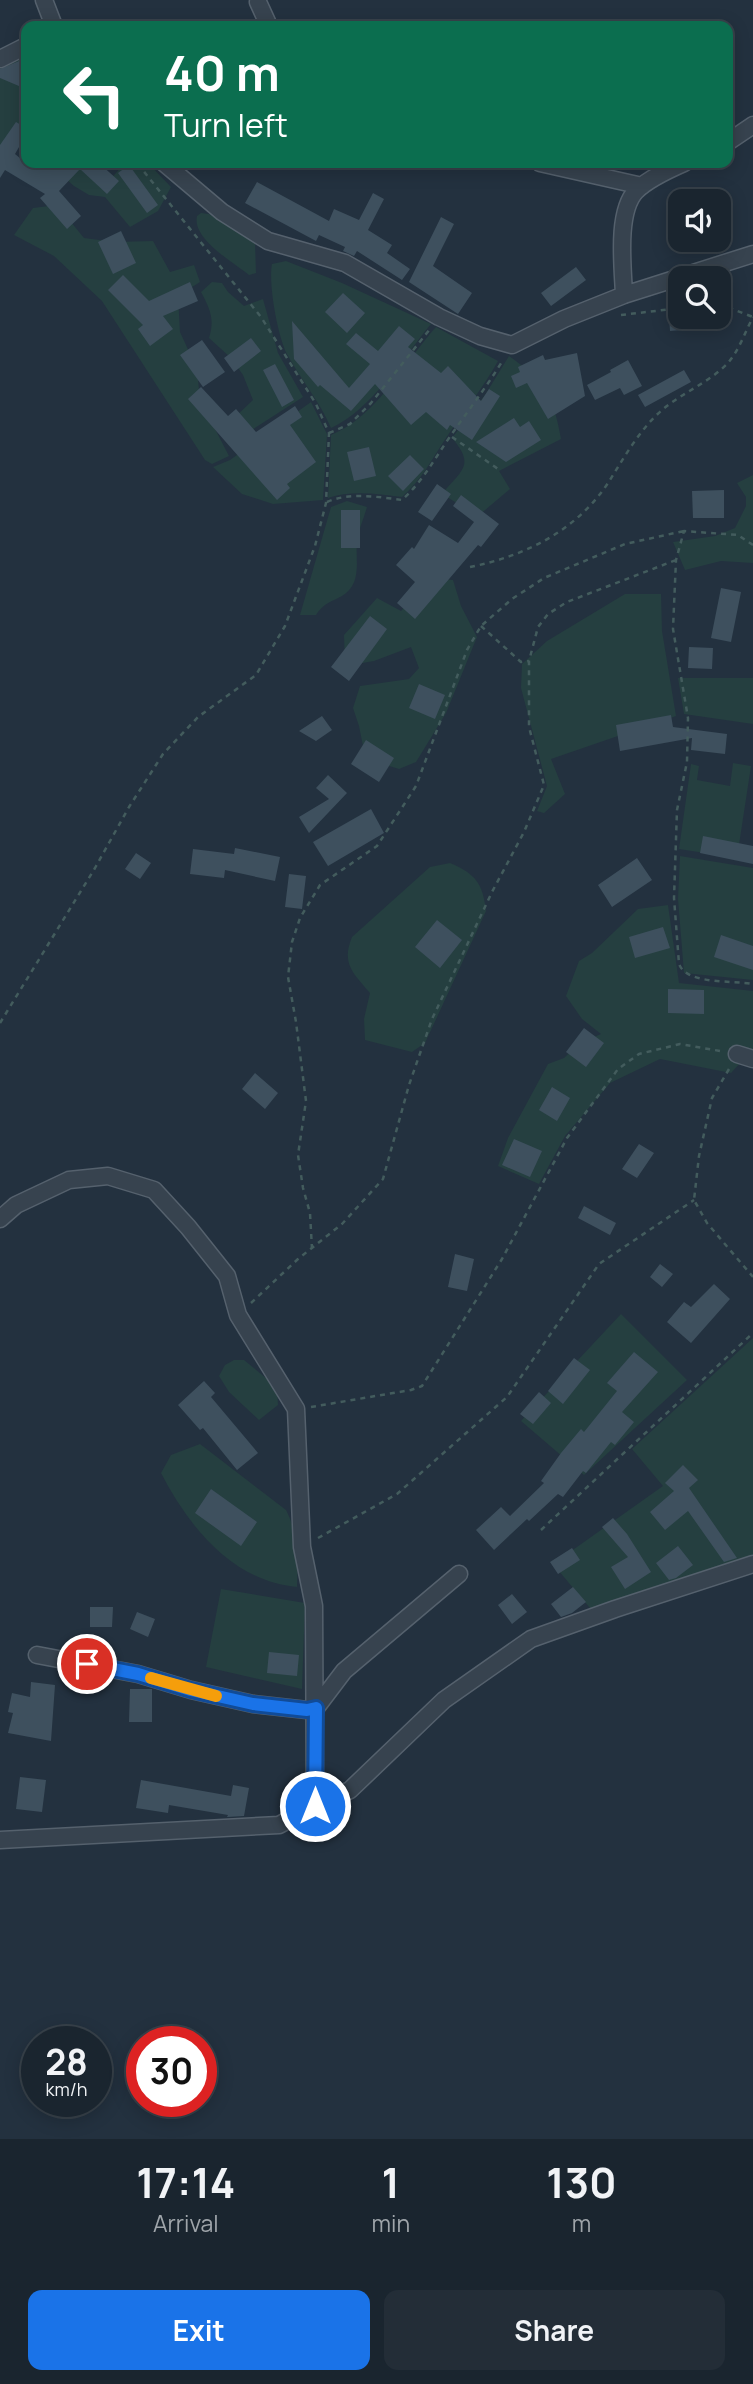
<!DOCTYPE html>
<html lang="en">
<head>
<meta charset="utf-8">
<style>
	body { margin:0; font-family:Manrope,sans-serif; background:#232d37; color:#f1f3f6; height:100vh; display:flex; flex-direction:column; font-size:26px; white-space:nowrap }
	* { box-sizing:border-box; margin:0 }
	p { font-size:23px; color:#9fa5aa }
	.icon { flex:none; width:38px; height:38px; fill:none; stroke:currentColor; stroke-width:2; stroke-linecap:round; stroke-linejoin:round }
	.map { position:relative; height:2139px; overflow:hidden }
	.panel { display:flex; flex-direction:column; background:#1a252f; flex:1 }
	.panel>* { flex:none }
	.top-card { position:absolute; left:21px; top:21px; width:712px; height:147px; border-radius:14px; box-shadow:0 4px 18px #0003,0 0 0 2px #38424b; background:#0b6e4f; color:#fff; overflow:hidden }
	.fabs { position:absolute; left:668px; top:189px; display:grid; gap:14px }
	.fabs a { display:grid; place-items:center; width:63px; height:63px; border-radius:14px; background:#1a252f; box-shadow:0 4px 18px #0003,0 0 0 2px #38424b; font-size:35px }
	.speed { position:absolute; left:21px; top:2026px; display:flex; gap:14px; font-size:35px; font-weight:700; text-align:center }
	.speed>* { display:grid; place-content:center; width:91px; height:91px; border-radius:50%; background:#1a252f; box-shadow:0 4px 18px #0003,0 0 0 2px #38424b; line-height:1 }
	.speed small { font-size:18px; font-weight:400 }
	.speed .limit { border:10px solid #d22; background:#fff; color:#111 }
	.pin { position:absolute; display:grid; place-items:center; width:60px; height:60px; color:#fff; margin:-30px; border:4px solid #fff; border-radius:50%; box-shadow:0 2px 7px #0007 }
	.me { position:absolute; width:77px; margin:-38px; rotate:0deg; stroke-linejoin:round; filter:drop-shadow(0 0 5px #0008) }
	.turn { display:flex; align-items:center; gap:24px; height:147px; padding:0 28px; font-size:32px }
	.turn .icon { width:91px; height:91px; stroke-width:2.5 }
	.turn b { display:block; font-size:49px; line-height:60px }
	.eta { display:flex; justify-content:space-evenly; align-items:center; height:119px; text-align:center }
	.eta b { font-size:42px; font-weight:700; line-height:49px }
	.button { display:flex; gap:14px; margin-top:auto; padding:14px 28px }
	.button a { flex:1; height:80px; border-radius:14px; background:#1a73e8; color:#fff; font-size:28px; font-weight:700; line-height:80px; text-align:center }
	.button a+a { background:#232d37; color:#f1f3f6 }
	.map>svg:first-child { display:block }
	.green { fill:#253f40 }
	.building { fill:#3e505e }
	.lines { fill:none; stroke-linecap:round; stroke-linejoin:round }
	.minor-casing { stroke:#55616d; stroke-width:19 }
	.path { stroke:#435c5d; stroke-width:2.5; stroke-dasharray:5 5; stroke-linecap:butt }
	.minor { stroke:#37434f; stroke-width:16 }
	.route-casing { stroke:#114b97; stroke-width:18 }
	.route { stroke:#1a73e8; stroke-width:12 }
	.slow { stroke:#f59e0b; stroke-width:12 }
</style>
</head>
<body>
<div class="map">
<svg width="753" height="2139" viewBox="0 0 753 2139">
	<rect width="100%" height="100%" fill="#23313f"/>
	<path class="green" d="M26,50V116L21,135L0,161V62Z
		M83,163L106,184L125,163H148L171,187L158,211L130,227L105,197L89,195L74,186L59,173Z
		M57,205L84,238L115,242L153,241L170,272L194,265L200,282L178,296L180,332L197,369L200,400L229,456L212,464L205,460L102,301L54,256L14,235L33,208Z
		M201,213L209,214L255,242L256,273L249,275C233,262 192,239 197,216Z
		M286,261L342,283L431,324C403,358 371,410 331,428C320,402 302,381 288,356C278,339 268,284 272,264Z
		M212,282L222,283L228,292L244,306L263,299L278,353L303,397L247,433L235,417L253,400L243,375L231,358L209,338C215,319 210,309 201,292Z
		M436,327L498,361C483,388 465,410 448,435C433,457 422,480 402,497C378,494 351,490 328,498L331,435C377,416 403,364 436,327Z
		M509,356C544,381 554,397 561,439L499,471L510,489L478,516L442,494C461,470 476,466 452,438L485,395Z
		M311,402L327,434L323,500L273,504L242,494L213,467L230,460Z
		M753,475V563L721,561L685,570L673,542L715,536L735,528L746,506V497L737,483Z
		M347,501L367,507C364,518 359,529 357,539C355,554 361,576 350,589C339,602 327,598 316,615H300L331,507Z
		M433,578L453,580L461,606L477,637L446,713L416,762L399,769L373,761L364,751L359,726L353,708L360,686L409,679L419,668L411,647L374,661L345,666L344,635L377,598L401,611Z
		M625,594H661L662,631L676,716L551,759L565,794L544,813L537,811L547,786L521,688L522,664L547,641Z
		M678,678H753V724L684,714Z
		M733,763L751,766L737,858L679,849L691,764L699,766L697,780L730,786Z
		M680,856L753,868V980L684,973L678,899Z
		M450,863C476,874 483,884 486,911L425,1043L412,1052L365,1040L364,1019L370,993C353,973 341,964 352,937L430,867Z
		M668,905L679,983L753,991V1049L731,1073L660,1059L610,1083L565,1136L539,1184L498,1166L508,1138L548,1064L564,1058L580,1043L601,1034L582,1019L566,996L579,961L592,953L638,909Z
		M621,1314L687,1380L584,1475L521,1421Z
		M753,1338V1560L595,1614L553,1564L663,1486L632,1449Z
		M234,1360H244L277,1387L278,1405L259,1420L229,1392L219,1376L225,1365Z
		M200,1444L286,1510C299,1535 298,1560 297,1587C232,1581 189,1527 161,1473L171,1455Z
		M221,1589L305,1603L302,1689L206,1667Z"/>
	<path class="building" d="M19,61L26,64V89L0,78V69Z
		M16,122L26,128V135L15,154L26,163L37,168L42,163H99L119,181L107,194L80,169L59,191L81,216L67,229L40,198L45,194L5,170L0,178V145Z
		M129,165L158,205L147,213L118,173Z
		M257,182L329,221L334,209L359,220L373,193L384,199L368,230L392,245L387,253L410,269L402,280L357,251L354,256L343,251L345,247L319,235L316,241L245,203Z
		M441,217L454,224L433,266L472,293L458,314L409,282Z
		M121,231L136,263L113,274L98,242Z
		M576,267L586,280L551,306L541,293Z
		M123,275L149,301L190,282L198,301L163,316L173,329L150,346L138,329L143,325L108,290Z
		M343,293L365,313L347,333L325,312Z
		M669,317H715L716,327L670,331Z
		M292,321L349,388L370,364L346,344L356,333L378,351L399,326L415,339L408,347L441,373L448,366L481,401L489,389L500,396L472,440L450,425L447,430L426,412L411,425L375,384L351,411L320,385L318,387L294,359Z
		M251,338L261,351L234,372L224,358Z
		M202,340L225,372L203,387L180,355Z
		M577,353L585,396L548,419L527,383L516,388L511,376L520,372L518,367L543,355L545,360Z
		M628,360L642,386L624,395L620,388L595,400L587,385L611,372L610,370Z
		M275,364L294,400L282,407L263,370Z
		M684,370L691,382L645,407L638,395Z
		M201,387L228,416L236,409L256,432L295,406L302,417L290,425L316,462L287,484L290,488L277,500L188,399Z
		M514,418L520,427L529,421L541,440L506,462L476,442Z
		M369,447L376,476L354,481L347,452Z
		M410,455L424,469L403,491L388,476Z
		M437,484L451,494L432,521L418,512Z
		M724,490V518H693L692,491Z
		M461,495L499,524L481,547L478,545L415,619L397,603L415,582L396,565L412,547L414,549L429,525L458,543L474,522L453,506Z
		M341,510H360V548H341Z
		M721,588L741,592L731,642L711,638Z
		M370,616L387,629L349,681L331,667Z
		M689,647L713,648L712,669L688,668Z
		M419,684L445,695L435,719L409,708Z
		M671,715L673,727L727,734L725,754L691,750L692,738L620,751L616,725Z
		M322,716L332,730L316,741L299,731Z
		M366,740L394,758L379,782L351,764Z
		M328,775L347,793L309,833L299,817L329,799L316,788Z
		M371,809L384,833L328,866L313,842Z
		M703,836L753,846V864L700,853Z
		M235,848L280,857L275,881L225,870L224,878L190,874L193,849L234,854Z
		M136,853L151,863L140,879L125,869Z
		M637,858L652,880L612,907L598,885Z
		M289,874L306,876L302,909L285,907Z
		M437,920L462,940L440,968L415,947Z
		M663,927L670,948L635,958L629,937Z
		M721,935L753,946V970L714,957Z
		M668,989L704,990V1014L668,1013Z
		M584,1028L604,1043L586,1067L566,1052Z
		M255,1073L278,1093L265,1109L242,1089Z
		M552,1087L570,1098L557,1121L539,1110Z
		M514,1139L542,1151L530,1177L502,1165Z
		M639,1144L654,1153L637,1178L622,1169Z
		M584,1206L616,1223L610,1235L578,1218Z
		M455,1254L474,1259L467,1291L448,1287Z
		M660,1264L673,1274L662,1287L650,1277Z
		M714,1284L730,1299L691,1343L667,1322L684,1302L691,1307Z
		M634,1352L658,1372L622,1412L634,1422L615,1445L611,1442L586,1473L583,1471L563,1497L558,1494L529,1521L527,1519L494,1550L476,1530L501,1507L510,1516L544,1483L541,1481L561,1453L581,1429L584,1432L617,1391L607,1383Z
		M574,1358L590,1370L563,1404L548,1391Z
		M204,1381L215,1393L211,1397L258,1453L237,1470L203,1428L200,1430L178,1405Z
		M539,1392L551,1403L533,1424L520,1414Z
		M683,1465L698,1480L689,1488L737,1558L724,1562L688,1511L665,1530L650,1512L674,1491L665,1483Z
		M211,1489L257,1522L241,1546L195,1513Z
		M613,1518L627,1534L651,1572L625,1589L611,1567L628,1557L602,1527Z
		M678,1546L693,1565L676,1578L669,1580L656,1563Z
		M572,1548L580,1560L558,1574L550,1562Z
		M573,1587L586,1602L572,1613L561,1617L551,1604Z
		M512,1594L527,1612L512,1624L498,1605Z
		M90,1607H113L112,1627H90Z
		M137,1612L155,1619L148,1637L130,1629Z
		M269,1652L299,1655L297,1676L267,1673Z
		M31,1682L55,1685L51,1741L8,1733L13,1713L8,1712L12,1693L30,1697Z
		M130,1689H152V1722H129Z
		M20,1777L46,1780L42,1812L16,1809Z
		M141,1780L231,1796L233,1785L249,1788L244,1816L227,1817L228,1815L169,1805L168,1813L136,1808Z"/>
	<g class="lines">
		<g class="minor-casing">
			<path id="minor" d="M44,0L54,26
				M258,2L269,26
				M0,59L26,46
				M728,142L753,125
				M164,163L222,212L268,241L345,263L439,317L480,336L512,345L564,319L624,295L753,254
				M540,163L642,186
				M624,295C623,268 616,212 636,191C648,179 668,170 684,163
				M737,1054L753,1059
				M0,1219L16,1205L69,1180L108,1176L154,1190L188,1227L227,1276L238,1315L296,1409L302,1547L314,1606L315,1806L350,1790L444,1700L531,1639L615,1609L753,1564
				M37,1655L138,1674L191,1690L253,1704L307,1710L316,1708L344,1671L459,1574
				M0,1840L279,1825L315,1806"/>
		</g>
		<path class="path" d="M719,304L753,317
			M621,315L681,308
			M329,433L350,424L371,403L430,329
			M452,437L501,471
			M327,502C349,492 379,497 402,500C422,482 434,460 449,438C467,412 486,388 503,360
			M753,545L738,535L684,531L676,560L673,629L688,718L687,762L677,810L674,898L679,964C687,985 732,980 753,984
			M470,567C525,556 576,531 608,483C624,458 639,430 662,410C682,393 708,383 727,364C739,351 745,332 753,317
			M481,626L521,662L529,661
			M0,1023L95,868L129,807L163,754L198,717L256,675L285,626L315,546L326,503L329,433L316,404L261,317L137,163
			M729,1069L712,1098L699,1156L694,1200L707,1223L753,1277
			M312,1249L310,1213L303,1188L298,1155L306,1101L296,1022L288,977L292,942L300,918L320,885L377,846L416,786L467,650L481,626L512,599L544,578L625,544L684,531
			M251,1303L298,1259L342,1224L383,1179L409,1085L432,1019L492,892L524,832L544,785L529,727V661L538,627L548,614L567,602L676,560
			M311,1407L411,1390L422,1386L502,1259L567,1138L618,1069L639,1054L680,1044L720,1051
			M541,1530L753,1333
			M318,1538L397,1494L507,1397L599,1264L694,1200"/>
		<use href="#minor" class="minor"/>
	</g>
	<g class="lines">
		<g class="route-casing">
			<path id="route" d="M87,1664L138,1674L191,1690L253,1704L307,1710L316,1708L315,1806"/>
		</g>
		<use href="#route" class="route"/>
		<path class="slow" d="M151,1678L216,1696"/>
	</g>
</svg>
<div class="fabs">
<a><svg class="icon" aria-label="sound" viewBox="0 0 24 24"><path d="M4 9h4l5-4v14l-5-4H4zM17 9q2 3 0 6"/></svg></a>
<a><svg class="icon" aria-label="search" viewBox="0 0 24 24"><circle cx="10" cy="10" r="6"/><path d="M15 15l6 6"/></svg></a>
</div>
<div class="speed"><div>28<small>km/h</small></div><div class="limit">30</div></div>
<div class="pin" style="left:87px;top:1664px;background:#d93025"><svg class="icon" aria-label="arrive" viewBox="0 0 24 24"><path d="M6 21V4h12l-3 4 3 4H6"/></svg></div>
<svg class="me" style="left:315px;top:1806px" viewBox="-20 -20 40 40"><circle r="17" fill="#1a73e8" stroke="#fff" stroke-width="3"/><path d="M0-11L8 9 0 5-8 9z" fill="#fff"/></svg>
<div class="top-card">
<div class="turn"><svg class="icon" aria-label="left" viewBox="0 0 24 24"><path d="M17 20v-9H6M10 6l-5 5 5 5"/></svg><div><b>40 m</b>Turn left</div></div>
</div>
</div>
<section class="panel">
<div class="eta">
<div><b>17:14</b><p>Arrival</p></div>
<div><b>1</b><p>min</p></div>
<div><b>130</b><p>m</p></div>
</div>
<div class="button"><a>Exit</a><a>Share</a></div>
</section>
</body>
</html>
